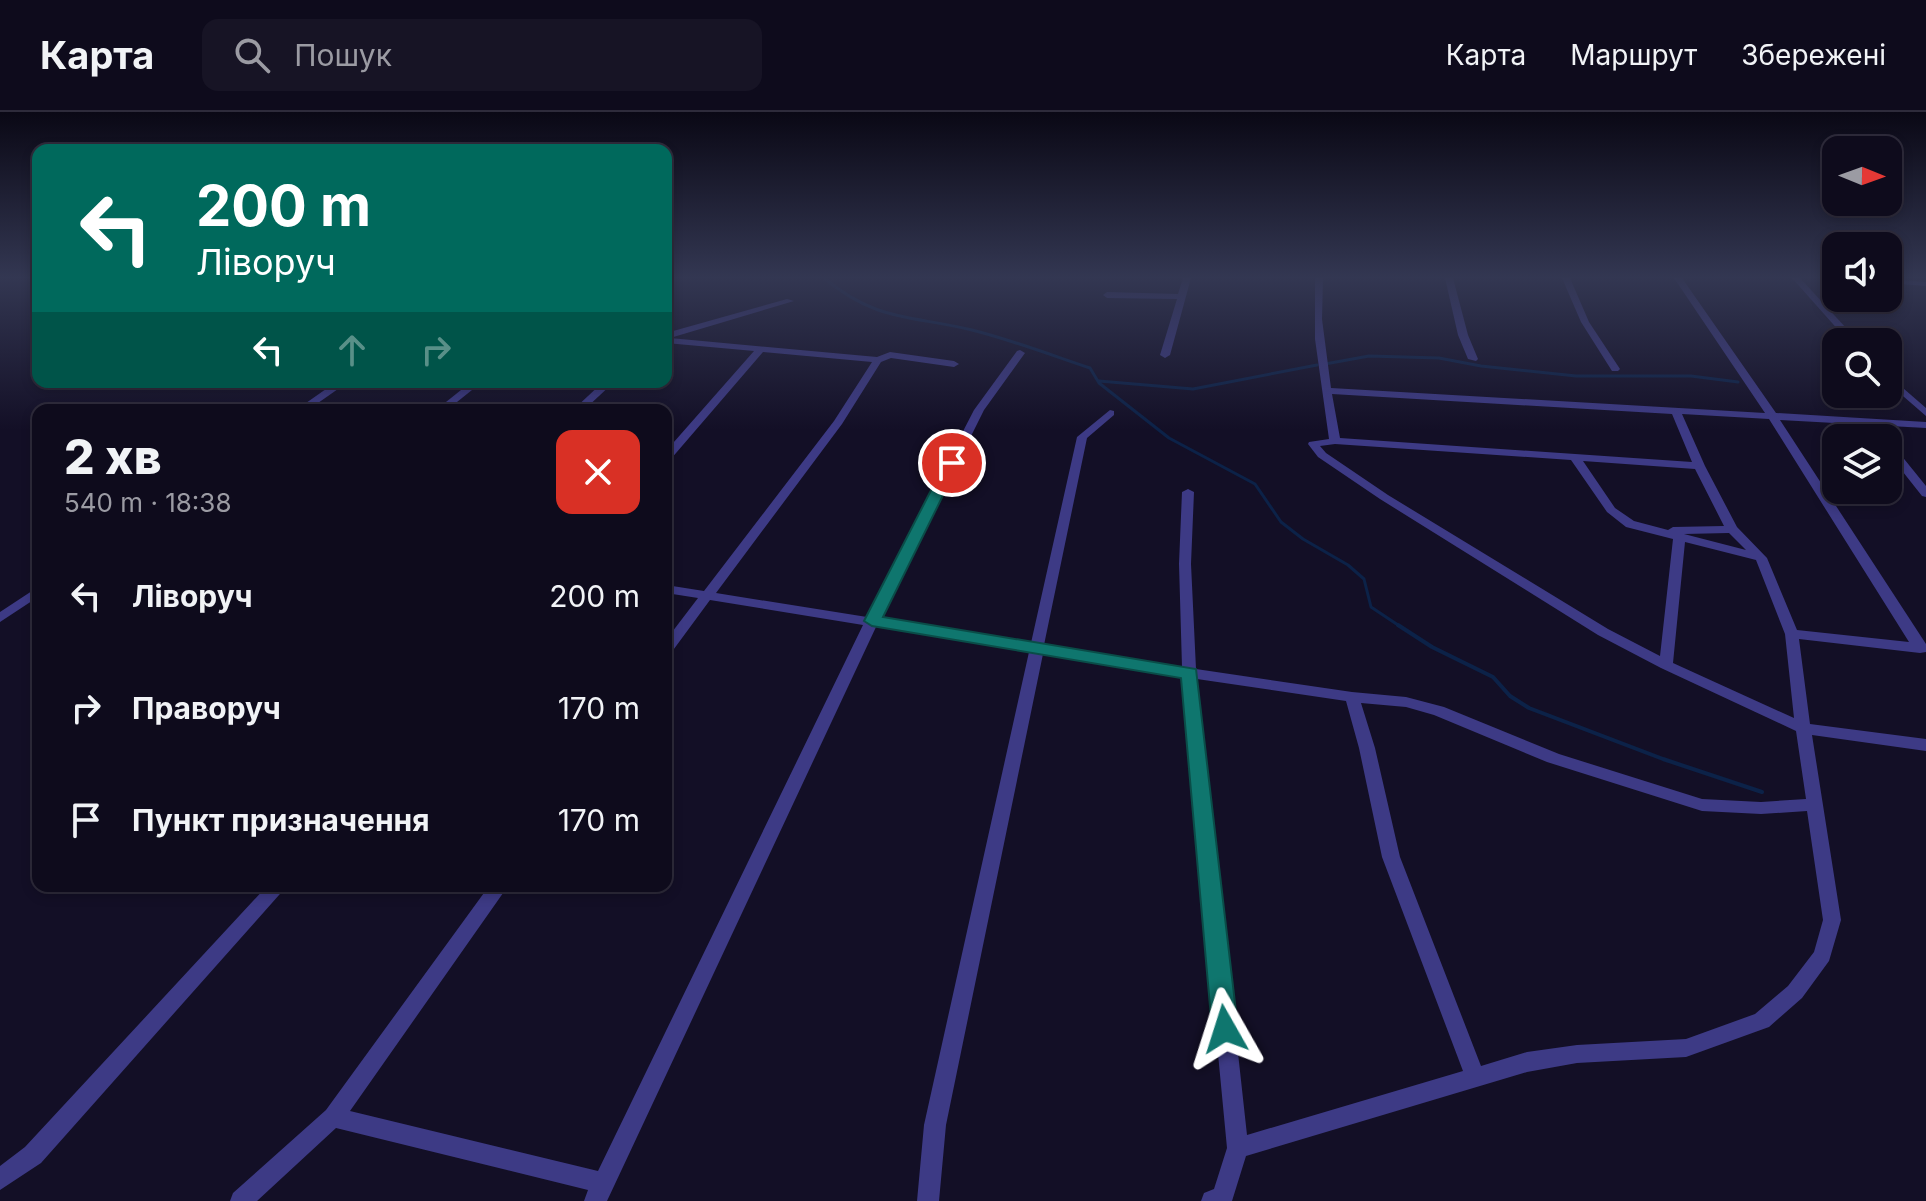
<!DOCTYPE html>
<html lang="uk">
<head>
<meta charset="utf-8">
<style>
	body { margin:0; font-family:Inter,sans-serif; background:#171425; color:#f1f3f6; height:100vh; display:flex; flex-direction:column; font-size:30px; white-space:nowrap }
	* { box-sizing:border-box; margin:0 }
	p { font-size:26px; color:#9b9ba3 }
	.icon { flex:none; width:44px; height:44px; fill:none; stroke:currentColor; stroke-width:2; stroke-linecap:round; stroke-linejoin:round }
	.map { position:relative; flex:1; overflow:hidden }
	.details { position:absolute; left:32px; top:292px; width:640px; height:488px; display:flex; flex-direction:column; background:#0e0b1c; border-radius:16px; box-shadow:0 4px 12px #0003,0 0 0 2px #2e2b3b }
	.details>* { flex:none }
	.banner { position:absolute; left:32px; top:32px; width:640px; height:244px; border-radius:16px; box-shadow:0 4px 12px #0003,0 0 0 2px #2e2b3b; background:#00695c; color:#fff; overflow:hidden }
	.needle { width:52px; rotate:91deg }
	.tools { position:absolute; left:1822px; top:24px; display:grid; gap:16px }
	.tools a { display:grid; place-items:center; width:80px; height:80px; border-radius:16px; background:#0e0b1c; box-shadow:0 4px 12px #0003,0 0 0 2px #2e2b3b; font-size:40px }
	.pin { position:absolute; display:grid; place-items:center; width:68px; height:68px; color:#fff; margin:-34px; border:4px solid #fff; border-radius:50%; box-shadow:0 2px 8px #0007 }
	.me { position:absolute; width:88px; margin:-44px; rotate:354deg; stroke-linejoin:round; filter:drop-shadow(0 0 6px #0008) }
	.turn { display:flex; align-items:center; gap:28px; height:168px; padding:0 32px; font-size:36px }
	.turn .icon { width:104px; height:104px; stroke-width:2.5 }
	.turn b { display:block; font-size:56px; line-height:68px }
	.lanes { display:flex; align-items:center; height:76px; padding:0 32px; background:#0003; justify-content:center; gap:40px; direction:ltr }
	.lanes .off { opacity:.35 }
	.round { display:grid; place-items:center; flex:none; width:84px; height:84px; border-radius:16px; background:#171425 }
	.headline { display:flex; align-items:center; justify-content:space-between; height:136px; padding:0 32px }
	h1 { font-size:48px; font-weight:800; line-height:60px }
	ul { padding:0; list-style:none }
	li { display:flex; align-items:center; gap:24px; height:112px; padding:0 32px }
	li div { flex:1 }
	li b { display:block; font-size:30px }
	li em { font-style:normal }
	header { display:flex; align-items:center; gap:48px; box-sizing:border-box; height:112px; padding:0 40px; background:#0e0b1c; border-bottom:2px solid #2e2b3b }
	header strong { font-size:38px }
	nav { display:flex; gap:44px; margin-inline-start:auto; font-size:28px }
	.search { width:560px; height:72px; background:#171425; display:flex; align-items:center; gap:20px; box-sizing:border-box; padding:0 28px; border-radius:16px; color:#9b9ba3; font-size:30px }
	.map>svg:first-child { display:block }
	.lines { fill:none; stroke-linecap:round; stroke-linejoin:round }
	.stream-far1 { stroke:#0c2248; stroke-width:3 }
	.stream { stroke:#0c2248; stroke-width:4 }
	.minor { fill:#3d3a85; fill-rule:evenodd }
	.route { fill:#0f766e; stroke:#0a4d48; stroke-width:2 }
</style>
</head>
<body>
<header>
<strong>Карта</strong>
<div class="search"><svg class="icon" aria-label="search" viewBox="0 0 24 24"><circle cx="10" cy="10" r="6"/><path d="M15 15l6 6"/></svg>Пошук</div>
<nav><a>Карта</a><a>Маршрут</a><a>Збережені</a></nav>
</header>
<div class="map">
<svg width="1926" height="1089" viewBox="0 0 1926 1089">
	<rect width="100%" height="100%" fill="#130f26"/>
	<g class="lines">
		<path class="stream-far1" d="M824,166C877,210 910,203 972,218C1012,228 1051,243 1090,256L1099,271L1169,326L1255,372L1281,410L1303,427L1348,453L1364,467L1371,495L1401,515
			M1325,252L1369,244L1439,246L1481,254L1576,264H1691L1738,270
			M1099,269L1193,277L1317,253"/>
		<path class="stream" d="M1398,513L1432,535L1493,565L1510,584L1529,596L1663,647L1762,680"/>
		<path class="minor" d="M1183,166H1191L1170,243L1165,246L1160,243L1177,187L1107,186L1103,183L1107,180L1178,182Z
			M1315,166H1323L1322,207L1331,276L1765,301L1674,166H1682L1776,301L1926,310V316L1780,308L1926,532V540L1920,541L1799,527L1810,612L1926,627V639L1812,623L1841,808L1829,849L1802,886L1769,915L1686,945L1577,951L1527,960L1246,1044L1232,1089H1201L1204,1081L1214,1077L1227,1036L1182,565L1043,542L946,1013L939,1089H917L924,1013L1029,540L876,515L607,1089H584L588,1078L336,1016L257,1089H230L233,1081L326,998L489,774H508L350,999L598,1059L863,513L710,488L671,541L666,543V528L698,486L666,481V473L704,479L834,309L872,250L763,240L670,348L666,349V339L754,239L666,231V221L787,187L794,189L670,226L877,245L890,240L954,249L959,252L954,255L891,246L881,250L842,312L716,481L867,505L974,298L1017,239L1020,238L1025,241L984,298L880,507L1031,531L1077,325L1110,298L1114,299V303L1087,326L1044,533L1182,555L1179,452L1182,380L1188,377L1194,380L1191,452L1196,557L1352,580L1406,585L1444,595L1559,642L1702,687L1761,690L1806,687L1796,619L1661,556L1598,523L1380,387L1318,345L1308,332L1309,330L1329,327L1315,227ZM1332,282L1672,302L1692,350L1340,326ZM1682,302L1769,307L1909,530L1797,518L1767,446L1737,415L1705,354ZM1335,332L1571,348L1607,400L1626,415L1673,427L1660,544L1608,517L1388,383L1326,341L1320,334ZM1583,349L1695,357L1724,414L1673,415L1668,418L1634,409L1615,396ZM1729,421L1746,438L1684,422ZM1685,430L1756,448L1785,522L1794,606L1673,551ZM1197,567L1346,589L1359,636L1382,745L1463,959L1247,1023ZM1361,591L1406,595L1434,603L1547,650L1702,699L1761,702L1807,699L1823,808L1814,840L1788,874L1755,902L1686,927L1577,933L1527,940L1481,954L1400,745L1375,636Z
			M1445,166H1453L1468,223L1478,247L1476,249L1468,247L1458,223Z
			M1562,166H1570L1589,210L1620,257L1618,259H1612L1581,210Z
			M1792,166H1800L1859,230H1849Z
			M1888,167L1926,170V174L1888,171Z
			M1888,263L1926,296V304L1888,271Z
			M336,270H348L308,298H296Z
			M471,270H482L447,298H436Z
			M603,270H614L584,298H573Z
			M1888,331L1892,332L1926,374V385L1922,384L1888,341Z
			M38,475V485L0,510V500Z
			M267,774H287L41,1051L0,1078V1054L25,1035Z"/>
	</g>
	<linearGradient id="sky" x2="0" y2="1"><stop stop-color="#0a0815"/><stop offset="0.52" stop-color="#333752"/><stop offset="1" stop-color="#333752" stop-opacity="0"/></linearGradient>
	<rect width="1926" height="318" fill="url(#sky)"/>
	<path class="route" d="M952,346L959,351L883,505L1196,557L1238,917L1234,926L1225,929L1216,926L1212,917L1181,566L872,514L864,509L945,351Z"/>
</svg>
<div class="tools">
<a><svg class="needle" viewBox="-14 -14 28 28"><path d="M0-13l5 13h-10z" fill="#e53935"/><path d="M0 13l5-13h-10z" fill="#9b9ba3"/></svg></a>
<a><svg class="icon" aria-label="sound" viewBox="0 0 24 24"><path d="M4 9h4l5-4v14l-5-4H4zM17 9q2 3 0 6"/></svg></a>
<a><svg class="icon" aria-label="search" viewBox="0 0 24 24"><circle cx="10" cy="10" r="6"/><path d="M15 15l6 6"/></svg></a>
<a><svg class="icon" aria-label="layers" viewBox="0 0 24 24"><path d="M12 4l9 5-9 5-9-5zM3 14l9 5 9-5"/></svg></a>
</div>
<div class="pin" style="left:952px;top:351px;background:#d93025"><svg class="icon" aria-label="arrive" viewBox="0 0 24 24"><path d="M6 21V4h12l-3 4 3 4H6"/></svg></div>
<svg class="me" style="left:1225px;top:917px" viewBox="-20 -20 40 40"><path d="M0-17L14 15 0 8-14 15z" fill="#0f766e" stroke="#fff" stroke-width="4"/></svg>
<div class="banner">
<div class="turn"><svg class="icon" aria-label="left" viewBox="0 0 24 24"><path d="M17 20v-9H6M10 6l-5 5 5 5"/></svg><div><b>200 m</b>Ліворуч</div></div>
<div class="lanes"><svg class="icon" aria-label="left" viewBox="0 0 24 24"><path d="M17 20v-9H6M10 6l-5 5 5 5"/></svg><svg class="icon off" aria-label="ahead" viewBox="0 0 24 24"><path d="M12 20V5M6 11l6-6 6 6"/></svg><svg class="icon off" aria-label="right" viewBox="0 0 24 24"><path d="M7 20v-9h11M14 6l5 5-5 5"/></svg></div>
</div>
<section class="details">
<div class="headline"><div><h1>2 хв</h1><p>540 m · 18:38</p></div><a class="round" style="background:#d93025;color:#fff"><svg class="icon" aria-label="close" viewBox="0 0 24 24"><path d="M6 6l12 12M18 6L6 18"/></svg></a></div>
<ul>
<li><svg class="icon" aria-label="left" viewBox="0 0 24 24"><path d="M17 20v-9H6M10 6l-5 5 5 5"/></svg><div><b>Ліворуч</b></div><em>200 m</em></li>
<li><svg class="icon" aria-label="right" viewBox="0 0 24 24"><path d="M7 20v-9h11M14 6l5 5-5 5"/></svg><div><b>Праворуч</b></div><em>170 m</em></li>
<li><svg class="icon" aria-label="arrive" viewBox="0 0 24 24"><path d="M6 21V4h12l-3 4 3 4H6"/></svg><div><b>Пункт призначення</b></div><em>170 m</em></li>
</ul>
</section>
</div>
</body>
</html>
